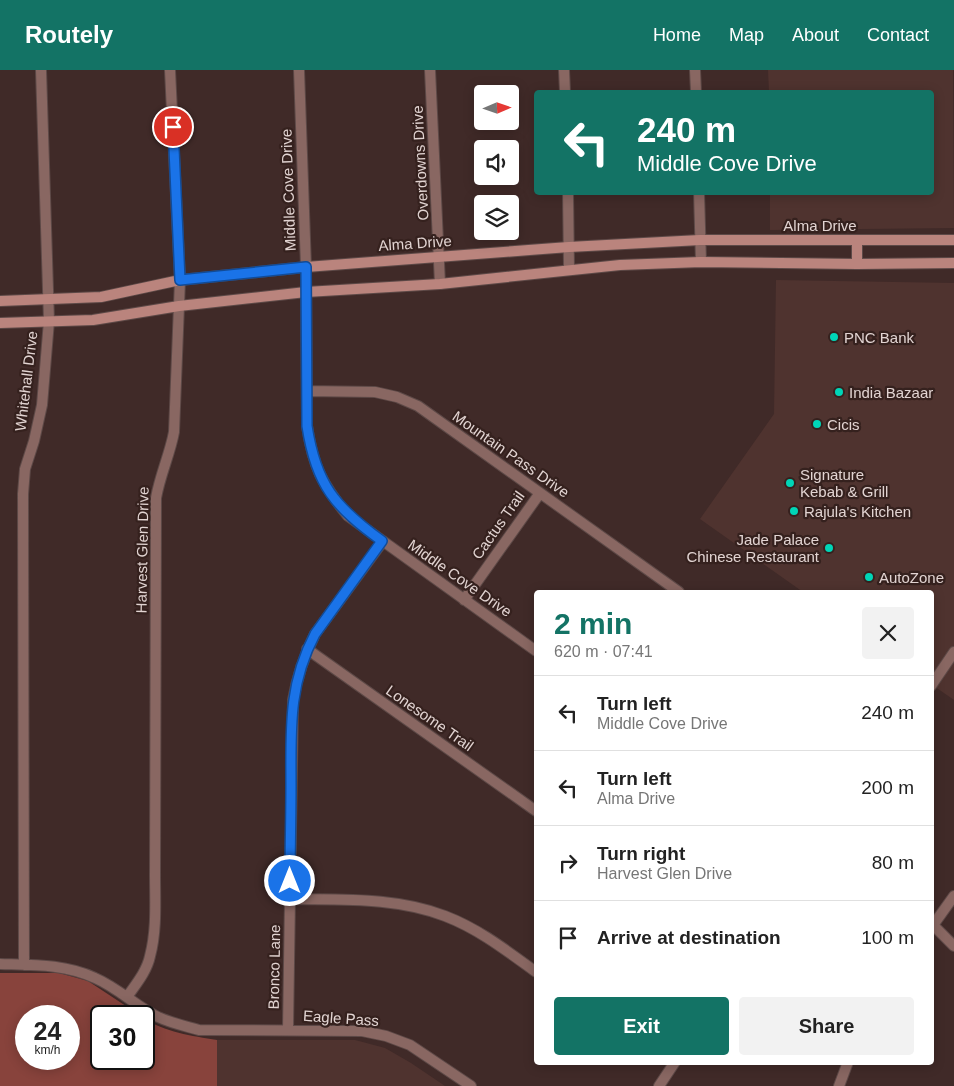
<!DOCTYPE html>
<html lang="en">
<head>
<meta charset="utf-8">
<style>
	body { margin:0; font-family:Arial,sans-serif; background:#f2f2f2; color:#222; height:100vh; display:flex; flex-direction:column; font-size:19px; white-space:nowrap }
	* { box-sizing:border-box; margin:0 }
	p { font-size:16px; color:#767676 }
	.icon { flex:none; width:28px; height:28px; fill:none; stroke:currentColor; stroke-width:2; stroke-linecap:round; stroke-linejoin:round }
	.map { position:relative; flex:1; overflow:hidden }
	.details { position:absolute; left:534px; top:520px; width:400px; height:475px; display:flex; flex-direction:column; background:#fff; border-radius:5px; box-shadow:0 2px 12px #0003 }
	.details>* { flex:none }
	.top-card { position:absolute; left:534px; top:20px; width:400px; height:105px; border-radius:5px; box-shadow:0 2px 12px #0003; background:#137365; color:#fff; overflow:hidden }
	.needle { width:32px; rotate:88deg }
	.fabs { position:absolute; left:474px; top:15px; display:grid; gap:10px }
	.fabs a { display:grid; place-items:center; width:45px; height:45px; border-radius:5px; background:#fff; box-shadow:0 2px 12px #0003; font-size:25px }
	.speed { position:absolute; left:15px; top:935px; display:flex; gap:10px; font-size:25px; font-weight:700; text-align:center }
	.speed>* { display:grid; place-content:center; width:65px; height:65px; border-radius:50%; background:#fff; box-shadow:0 2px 12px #0003; line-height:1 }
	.speed small { font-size:12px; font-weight:400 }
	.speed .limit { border:2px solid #111; border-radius:8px; background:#fff; color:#111 }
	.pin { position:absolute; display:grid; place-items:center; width:42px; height:42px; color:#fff; margin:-21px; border:2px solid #fff; border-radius:50%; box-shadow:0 1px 5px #0007 }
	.me { position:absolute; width:55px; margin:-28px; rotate:0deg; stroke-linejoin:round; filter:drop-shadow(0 0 4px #0008) }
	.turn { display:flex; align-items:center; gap:18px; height:105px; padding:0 20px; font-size:22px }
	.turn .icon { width:65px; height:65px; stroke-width:2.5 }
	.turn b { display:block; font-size:35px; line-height:42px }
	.round { display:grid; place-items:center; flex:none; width:52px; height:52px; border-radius:5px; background:#f2f2f2 }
	.overview { display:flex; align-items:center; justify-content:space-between; height:85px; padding:0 20px }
	h1 { font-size:30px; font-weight:700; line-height:38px; color:#137365 }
	.primary-button { display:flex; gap:10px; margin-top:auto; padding:10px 20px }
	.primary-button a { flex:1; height:58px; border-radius:5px; background:#137365; color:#fff; font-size:20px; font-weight:700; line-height:58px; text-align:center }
	.primary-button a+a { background:#f2f2f2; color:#222 }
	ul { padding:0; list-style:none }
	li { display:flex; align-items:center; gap:15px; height:75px; padding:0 20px; border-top:1px solid #e0e0e0 }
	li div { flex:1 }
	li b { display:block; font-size:19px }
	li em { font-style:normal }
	header { display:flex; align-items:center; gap:30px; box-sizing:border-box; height:70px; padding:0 25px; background:#137365; color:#fff }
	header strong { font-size:24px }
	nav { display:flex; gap:28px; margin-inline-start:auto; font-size:18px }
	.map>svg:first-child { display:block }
	.built { fill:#4f332f }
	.green { fill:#88433c; fill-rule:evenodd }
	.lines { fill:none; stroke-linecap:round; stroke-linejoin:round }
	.street-casing { stroke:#5d4947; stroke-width:12 }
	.secondary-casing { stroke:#5d4947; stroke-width:12 }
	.street { stroke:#896762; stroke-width:10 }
	.secondary { stroke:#ba847d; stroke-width:10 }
	.route-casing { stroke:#114b97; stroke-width:12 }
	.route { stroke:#1a73e8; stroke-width:9 }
	.poi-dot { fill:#00d5b7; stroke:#35211e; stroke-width:2 }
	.labels { text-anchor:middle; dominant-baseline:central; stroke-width:4.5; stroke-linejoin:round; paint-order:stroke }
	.street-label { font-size:15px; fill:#e2d4d2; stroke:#35211e }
	.poi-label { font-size:15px; fill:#e2d4d2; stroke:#35211e; text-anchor:start }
</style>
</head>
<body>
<header>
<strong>Routely</strong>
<nav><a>Home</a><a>Map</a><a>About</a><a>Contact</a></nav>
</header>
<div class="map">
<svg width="954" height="1016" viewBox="0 0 954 1016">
	<rect width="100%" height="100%" fill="#402a28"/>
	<path class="built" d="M768,0H953L954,158L770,160V123L931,122V22H769Z
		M776,210L954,213V630L931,614V522H803L700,449L774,344Z
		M217,970H355L385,978L411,993L445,1016H217Z"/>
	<path class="green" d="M0,903H59L88,911L141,946H101V989H144V948C164,962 192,966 217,970V1016H0ZM26,946H69V989H26Z"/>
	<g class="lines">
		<g class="street-casing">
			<path id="street" d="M299,0L306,197L307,356C313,397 322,414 348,446L536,581
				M430,0L440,214
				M564,0L565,22
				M695,0L696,22
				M568,122L569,199
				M699,122L701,192
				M307,321L375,322L397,327L418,336L679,522
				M464,530L540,423
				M307,579L536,741
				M931,616L954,582
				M290,829C342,830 396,827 445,846C479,859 507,881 536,902
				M931,853L954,876
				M931,858L954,826
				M0,894C33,895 65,894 95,908C118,918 136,936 158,947C171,953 185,956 199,960L362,961L386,966L410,975L471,1016
				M24,895L23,424L25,399L34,371L42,335L49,251L41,0
				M127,927C136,914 147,901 150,886C157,860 155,831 155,804L156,428C160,405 170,384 174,362L180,210L170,0
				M288,960L293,630C297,607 304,586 315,564L383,471
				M659,1016L675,992
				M839,1016L848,992"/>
		</g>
		<g class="secondary-casing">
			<path id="secondary" d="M857,170V194
				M0,231L101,227L180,210L306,197L569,177L700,170H954
				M0,253L93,250L179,236L306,222L440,214L620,195L701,192L857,194L954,193"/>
		</g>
		<use href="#street" class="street"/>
		<use href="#secondary" class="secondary"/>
	</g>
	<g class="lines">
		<g class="route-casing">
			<path id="route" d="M173,57L180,210L306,197L307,356C316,415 335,437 382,471L315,564C288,615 291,660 291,716C291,748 290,779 290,811"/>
		</g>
		<use href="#route" class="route"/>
	</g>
	<g class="poi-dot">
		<circle cx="834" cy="267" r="5"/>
		<circle cx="839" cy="322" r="5"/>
		<circle cx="817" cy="354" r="5"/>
		<circle cx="790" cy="413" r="5"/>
		<circle cx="794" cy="441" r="5"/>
		<circle cx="829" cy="478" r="5"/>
		<circle cx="869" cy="507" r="5"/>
	</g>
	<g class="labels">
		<g class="street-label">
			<text transform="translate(420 93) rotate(-93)">Overdowns Drive</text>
			<text transform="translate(288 120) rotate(-92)">Middle Cove Drive</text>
			<text x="820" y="155">Alma Drive</text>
			<text transform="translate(415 173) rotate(-4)">Alma Drive</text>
			<text transform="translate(26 311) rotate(-83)">Whitehall Drive</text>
			<text transform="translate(511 384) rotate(35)">Mountain Pass Drive</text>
			<text transform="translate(498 455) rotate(-55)">Cactus Trail</text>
			<text transform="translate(142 480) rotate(-89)">Harvest Glen Drive</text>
			<text transform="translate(460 508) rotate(35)">Middle Cove Drive</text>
			<text transform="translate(430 648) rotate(35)">Lonesome Trail</text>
			<text transform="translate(274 897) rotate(-89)">Bronco Lane</text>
			<text transform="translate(341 948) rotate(4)">Eagle Pass</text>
		</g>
		<g class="poi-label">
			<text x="844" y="267">PNC Bank</text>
			<text x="849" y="322">India Bazaar</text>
			<text x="827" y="354">Cicis</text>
			<text x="800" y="404">Signature<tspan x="800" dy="17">Kebab &amp; Grill</tspan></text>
			<text x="804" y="441">Rajula's Kitchen</text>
			<text x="819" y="469" text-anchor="end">Jade Palace<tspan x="819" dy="17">Chinese Restaurant</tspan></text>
			<text x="879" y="507">AutoZone</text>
		</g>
	</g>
</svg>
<div class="fabs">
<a><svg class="needle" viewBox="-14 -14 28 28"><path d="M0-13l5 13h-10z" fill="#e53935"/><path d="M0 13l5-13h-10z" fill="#767676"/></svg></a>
<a><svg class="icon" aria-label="sound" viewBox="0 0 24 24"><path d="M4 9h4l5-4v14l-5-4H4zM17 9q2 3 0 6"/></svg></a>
<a><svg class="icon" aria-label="layers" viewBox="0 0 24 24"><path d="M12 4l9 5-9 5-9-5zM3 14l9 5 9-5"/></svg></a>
</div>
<div class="speed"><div>24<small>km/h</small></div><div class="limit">30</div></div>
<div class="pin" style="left:173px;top:57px;background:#d93025"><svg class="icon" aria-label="arrive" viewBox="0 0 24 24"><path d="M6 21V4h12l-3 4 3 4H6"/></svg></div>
<svg class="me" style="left:290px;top:811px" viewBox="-20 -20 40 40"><circle r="17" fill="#1a73e8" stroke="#fff" stroke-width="3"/><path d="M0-11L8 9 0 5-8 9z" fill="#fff"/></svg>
<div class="top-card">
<div class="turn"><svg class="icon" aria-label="left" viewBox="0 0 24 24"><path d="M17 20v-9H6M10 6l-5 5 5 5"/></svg><div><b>240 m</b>Middle Cove Drive</div></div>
</div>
<section class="details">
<div class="overview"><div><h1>2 min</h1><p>620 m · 07:41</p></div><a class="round"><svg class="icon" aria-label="close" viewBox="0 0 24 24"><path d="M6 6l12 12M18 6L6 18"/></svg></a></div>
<ul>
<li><svg class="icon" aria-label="left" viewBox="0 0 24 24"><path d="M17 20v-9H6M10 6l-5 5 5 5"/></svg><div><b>Turn left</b><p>Middle Cove Drive</p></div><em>240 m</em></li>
<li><svg class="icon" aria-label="left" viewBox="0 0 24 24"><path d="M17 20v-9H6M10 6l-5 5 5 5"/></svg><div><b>Turn left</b><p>Alma Drive</p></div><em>200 m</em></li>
<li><svg class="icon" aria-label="right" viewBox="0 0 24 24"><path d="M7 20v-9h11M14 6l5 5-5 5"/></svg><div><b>Turn right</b><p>Harvest Glen Drive</p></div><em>80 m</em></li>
<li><svg class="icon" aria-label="arrive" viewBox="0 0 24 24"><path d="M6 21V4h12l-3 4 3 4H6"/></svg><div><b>Arrive at destination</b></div><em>100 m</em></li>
</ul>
<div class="primary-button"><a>Exit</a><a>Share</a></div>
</section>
</div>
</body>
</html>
